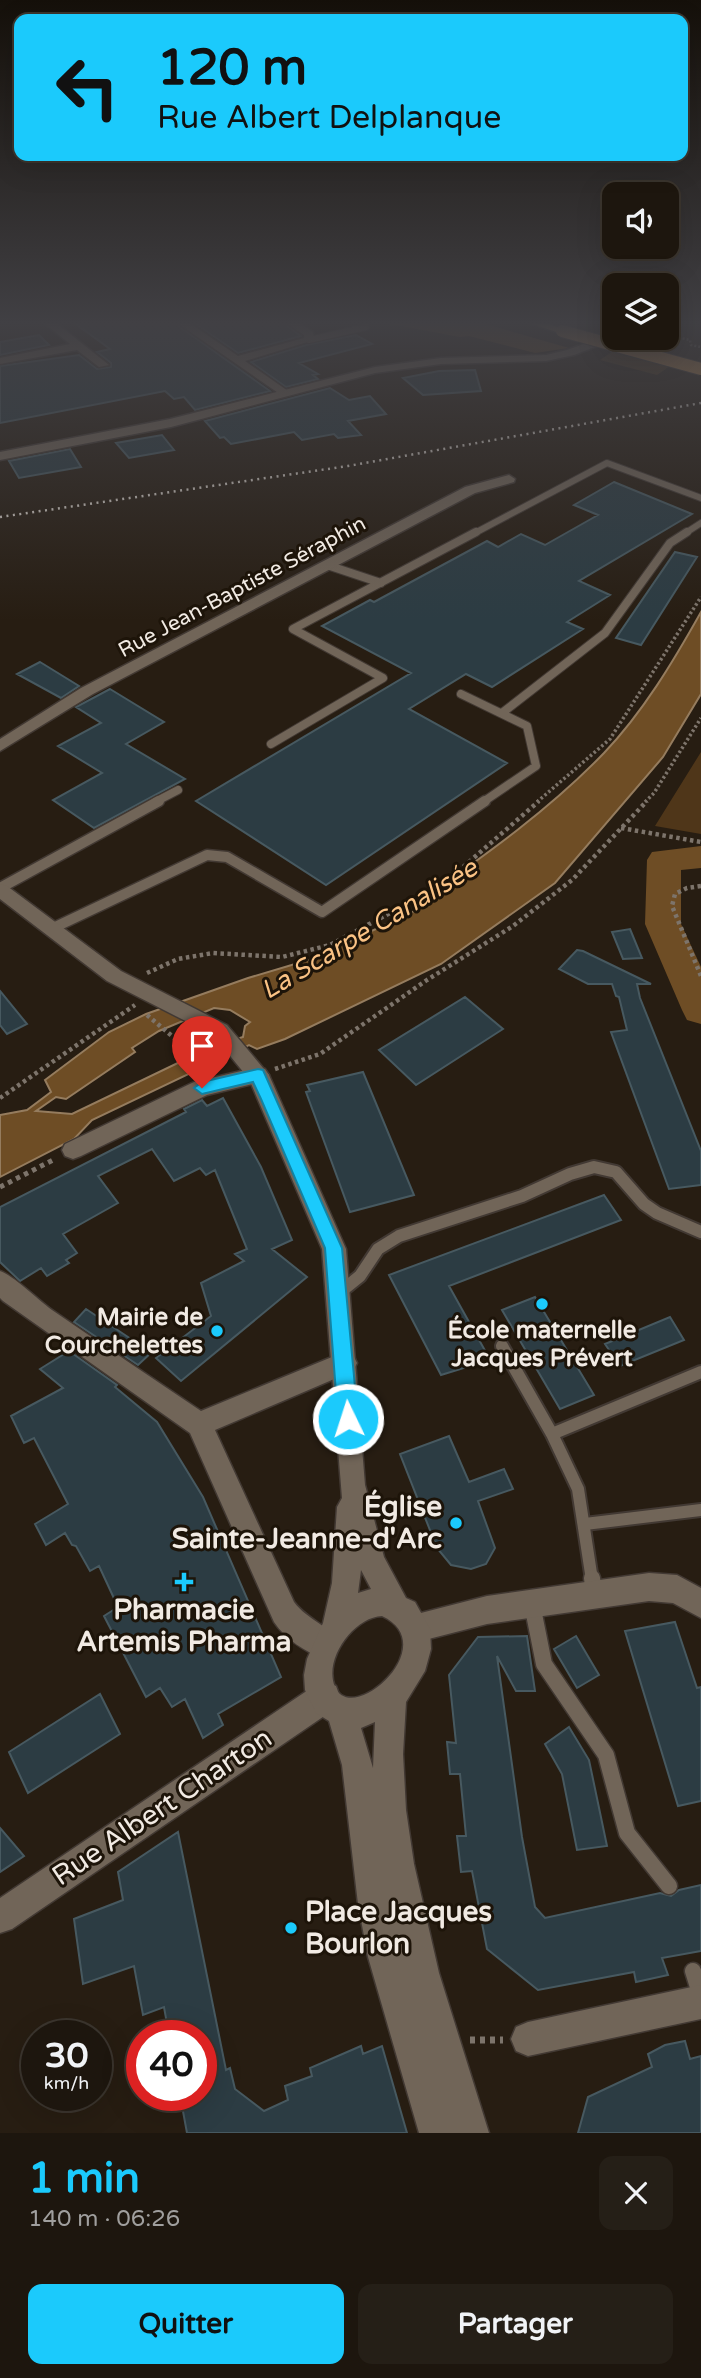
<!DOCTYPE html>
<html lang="fr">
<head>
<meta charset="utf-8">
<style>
	body { margin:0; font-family:"Varela Round",sans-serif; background:#251f17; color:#f1f3f6; height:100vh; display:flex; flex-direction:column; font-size:26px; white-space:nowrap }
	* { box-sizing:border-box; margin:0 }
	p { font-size:23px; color:#a09f9e }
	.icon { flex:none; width:38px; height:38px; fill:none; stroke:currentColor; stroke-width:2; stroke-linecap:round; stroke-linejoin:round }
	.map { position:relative; height:2133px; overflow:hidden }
	.side { display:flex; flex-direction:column; background:#1d160e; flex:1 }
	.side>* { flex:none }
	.banner { position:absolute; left:14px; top:14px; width:674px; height:147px; border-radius:14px; box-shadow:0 7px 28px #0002,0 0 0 2px #3b352e; background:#1bcafc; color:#111; overflow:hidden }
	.controls { position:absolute; left:602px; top:182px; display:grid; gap:14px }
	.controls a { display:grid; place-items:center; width:77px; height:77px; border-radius:14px; background:#1d160e; box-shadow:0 7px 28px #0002,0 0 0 2px #3b352e; font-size:35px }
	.speed { position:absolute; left:21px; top:2020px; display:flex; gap:14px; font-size:35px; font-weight:700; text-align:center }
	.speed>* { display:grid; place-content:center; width:91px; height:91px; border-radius:50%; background:#1d160e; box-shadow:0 7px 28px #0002,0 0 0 2px #3b352e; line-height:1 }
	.speed small { font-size:18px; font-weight:400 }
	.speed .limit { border:10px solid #d22; background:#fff; color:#111 }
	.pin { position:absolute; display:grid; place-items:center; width:60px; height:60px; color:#fff; margin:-72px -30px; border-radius:50% 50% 50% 0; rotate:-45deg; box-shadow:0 0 7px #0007 }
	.pin .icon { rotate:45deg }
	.me { position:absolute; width:77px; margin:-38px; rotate:356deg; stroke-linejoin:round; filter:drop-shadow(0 0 5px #0008) }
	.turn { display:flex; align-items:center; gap:24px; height:147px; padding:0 28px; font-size:32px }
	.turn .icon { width:91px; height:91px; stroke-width:2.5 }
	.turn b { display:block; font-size:49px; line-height:60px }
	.round { display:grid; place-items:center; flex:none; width:74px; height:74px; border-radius:14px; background:#251f17 }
	.summary { display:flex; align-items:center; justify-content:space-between; height:119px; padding:0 28px }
	h1 { font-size:42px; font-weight:800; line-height:52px; color:#1bcafc }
	.action { display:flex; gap:14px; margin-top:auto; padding:14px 28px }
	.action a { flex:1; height:80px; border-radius:14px; background:#1bcafc; color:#111; font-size:28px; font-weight:800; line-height:80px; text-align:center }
	.action a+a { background:#251f17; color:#f1f3f6 }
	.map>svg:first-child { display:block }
	.green { fill:#4f3619 }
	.forest { fill:#65441c }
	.water { fill:#6e4d25; stroke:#957c5e; stroke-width:2; fill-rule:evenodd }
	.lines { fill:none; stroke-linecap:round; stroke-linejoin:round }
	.river { fill:#6e4d25; fill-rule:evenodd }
	.building { fill:#2c3c43; stroke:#475960; stroke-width:2 }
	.lane-far4-casing { stroke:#423933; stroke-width:8 }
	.lane-far3-casing { stroke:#423933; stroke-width:10 }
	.lane-far2-casing { stroke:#423933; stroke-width:13 }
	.lane-far1-casing { stroke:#423933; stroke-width:16 }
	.lane-casing { stroke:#423933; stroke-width:19 }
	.street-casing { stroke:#423933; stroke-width:3 }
	.secondary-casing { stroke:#423933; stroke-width:3 }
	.highway-casing { stroke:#423933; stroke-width:3 }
	.path-far4 { stroke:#7d746b; stroke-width:2.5; stroke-dasharray:2 2; stroke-linecap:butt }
	.path-far3 { stroke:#7d746b; stroke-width:3.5; stroke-dasharray:2.5 2.5; stroke-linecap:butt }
	.path-far2 { stroke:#7d746b; stroke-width:4.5; stroke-dasharray:3.5 3.5; stroke-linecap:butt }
	.path-far1 { stroke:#7d746b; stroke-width:5; stroke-dasharray:4.5 4.5; stroke-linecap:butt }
	.path { stroke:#7d746b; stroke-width:7; stroke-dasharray:5 5; stroke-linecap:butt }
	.lane-far4 { stroke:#716558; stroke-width:6 }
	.lane-far3 { stroke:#716558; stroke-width:8 }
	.lane-far2 { stroke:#716558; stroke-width:10 }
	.lane-far1 { stroke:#716558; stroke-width:12 }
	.lane { stroke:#716558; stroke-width:16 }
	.street { fill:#716558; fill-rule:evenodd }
	.secondary { fill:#716558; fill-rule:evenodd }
	.highway { fill:#d1944e; fill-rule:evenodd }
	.rail { stroke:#d3ccc4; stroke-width:2.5; stroke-dasharray:2 4.5; stroke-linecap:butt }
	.highway-bridge-casing { stroke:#423933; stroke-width:14; stroke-linecap:butt }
	.highway-bridge { stroke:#d1944e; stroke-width:12 }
	.route { fill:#1bcafc; stroke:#1283a4; stroke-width:2 }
	.poi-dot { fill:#1bcafc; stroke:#1d1409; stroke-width:2.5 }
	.labels { text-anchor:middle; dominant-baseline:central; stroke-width:6; stroke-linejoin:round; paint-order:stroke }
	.far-street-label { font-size:21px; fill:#f1eae3; stroke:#1d1409 }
	.poi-label { font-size:24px; font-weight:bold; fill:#f1eae3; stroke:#1d1409; text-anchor:end }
	.water-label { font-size:26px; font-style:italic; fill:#fac284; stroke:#1d1409 }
	.near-poi-label { font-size:28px; font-weight:bold; fill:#f1eae3; stroke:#1d1409; text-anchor:end }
	.near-street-label { font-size:28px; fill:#f1eae3; stroke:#1d1409 }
</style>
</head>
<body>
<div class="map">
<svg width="701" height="2133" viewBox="0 0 701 2133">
	<rect width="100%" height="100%" fill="#271d12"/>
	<path class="green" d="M616,349L673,364L657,375L600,360Z
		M701,752V834L655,826Z"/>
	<path class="forest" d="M379,322H479L569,348L535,353L469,336L460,337Z"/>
	<path class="water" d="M701,612V694L663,757L555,883L441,964L285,1039L257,1049L249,1045L92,1120L74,1139L0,1177V1115L27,1110L51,1092L45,1080L109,1032L146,1014L248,978L315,958L329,948L333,949L419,909L424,898C487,854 550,809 604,753C643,712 673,662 701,612ZM214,1008L230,1010L250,1022L245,1026L243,1037L211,1047L72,1114L36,1111L56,1097L66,1099L135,1052L132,1048L159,1031Z"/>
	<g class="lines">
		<path class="river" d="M701,846V868L681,870V924L701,967V1024L687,1020L682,1010L645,924L647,860L652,852Z"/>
	</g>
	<path class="building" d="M73,322H173L270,391L195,410L184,397L174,399L165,391L0,423V366L79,355L97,369L111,367V363L97,352L110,349Z
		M193,322H282L301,336L238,353Z
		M39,335L49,345L0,355V342Z
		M356,335L372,344L299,363L318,374L313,375L318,379L286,387L251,362L306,345Z
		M475,370L481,391L423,395L403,378L439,371Z
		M330,388L349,400L370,396L386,414L348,421L361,435L338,438L334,434L302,440L294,432L231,444L224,437L220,438L205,421Z
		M162,435L174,450L129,458L116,443Z
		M70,449L81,467L19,478L9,461Z
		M614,482L692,514L579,581L610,595L567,622L583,629L492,687L466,674L409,709L507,763L326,885L196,801L411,673L322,626L370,600L374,602L487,541L498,547L521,534L545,545L598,515L574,505Z
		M675,552L697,557L641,645L616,638Z
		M40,662L79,686L61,698L17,674Z
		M110,689L164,722L126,744L185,779L94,828L53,800L102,773L58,746L101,723L76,707Z
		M630,929L642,958L623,959L612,932Z
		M577,950L583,951L651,984H637L640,998L701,1151V1185L669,1189L611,1032L627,1030L619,997L616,996L612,984H588L559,969Z
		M0,991L27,1024L7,1034L0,1025Z
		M465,997L503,1029L416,1085L379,1050Z
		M363,1072L414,1195L350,1212L306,1092L310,1091L307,1085Z
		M223,1098L261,1167L292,1240L272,1249L307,1277L181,1381L156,1358L211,1316L201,1283L244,1261L235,1254L247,1249L215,1170L206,1175L200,1168L174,1181L152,1149L98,1176L118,1203L63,1234L77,1253L66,1260L69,1263L47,1276L41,1268L20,1281L0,1262V1207L186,1112L184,1109L202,1100L207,1106Z
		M604,1195L621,1220L449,1286L488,1356L475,1360L477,1364L441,1375L389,1275Z
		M535,1297L594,1395L560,1409L502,1310Z
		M86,1309L140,1345L152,1352L138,1365L74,1322Z
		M670,1317L684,1340L620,1366L605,1344Z
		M69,1351L117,1385L115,1387L157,1422L203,1497L281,1677L218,1714L223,1725L203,1738L185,1699L172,1707L160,1688L146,1697L104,1616L118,1607L99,1566L90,1571L76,1546L72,1545L65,1533L46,1545L35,1524L68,1504L34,1438L24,1443L11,1416L63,1388L40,1369Z
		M449,1436L469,1482L504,1469L513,1489L478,1501L495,1548L486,1564L471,1569L451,1565L437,1548L400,1454Z
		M675,1622L697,1688L701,1687V1801L678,1806L625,1631Z
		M527,1636L535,1691H516L497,1656L522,1837L535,1907L545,1918L660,1893L671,1896L679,1890L701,1885V1951L662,1958L668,1975L636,1982L634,1972L538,1990L487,1949L472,1871L461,1872L457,1836H466L460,1774H450L447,1742L456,1743L449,1675L478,1637Z
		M576,1636L599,1675L577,1688L554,1649Z
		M100,1694L120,1734L28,1793L9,1752Z
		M569,1727L589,1760L607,1846L577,1850L562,1774L545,1744Z
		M0,1828L24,1856L0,1872Z
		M178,1832L226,2070L230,2068L235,2089L264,2111L288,2100L285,2086L312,2076L310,2068L361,2046L363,2054L382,2046L407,2133H187L180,2095H201V2035H169L164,2007L143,2015L134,1966L83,1984L74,1919L123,1900L118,1872Z
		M685,2041L690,2059L701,2056V2133H578L588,2097L652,2067L648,2054L665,2045Z"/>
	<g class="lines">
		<g class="lane-far4-casing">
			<path id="lane-far4" d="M309,340L366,327
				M473,534L607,463L701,498
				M684,534L701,523"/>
		</g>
		<g class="lane-far3-casing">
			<path id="lane-far3" d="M330,566L381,583
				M461,694L527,726L536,766L483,802
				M502,713L605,633L670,543L687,532
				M271,744L383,678L293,629L476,532
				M155,802L178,790"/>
		</g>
		<g class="lane-far2-casing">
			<path id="lane-far2" d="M0,888L159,801
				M51,929L207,855L227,857L322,912L485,801"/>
		</g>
		<g class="lane-far1-casing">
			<path id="lane-far1" d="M339,1293L360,1276L378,1249L399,1236L522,1196L570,1174L594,1167L616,1172L644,1204L657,1213L701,1232
				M502,1346L552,1434L578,1489L592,1580
				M552,1434L701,1372
				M585,1524L701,1510"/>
		</g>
		<g class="lane-casing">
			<path id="lane" d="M592,1578L594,1594
				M532,1604L544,1664L606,1755L627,1833L669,1886
				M693,1971L701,1997"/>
		</g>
		<g class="street-casing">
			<path id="street" d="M43,322H55L109,365L99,367L77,350L0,364V358L70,344Z
				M176,322H188L238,356L304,338V335L285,322H298L313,332L314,340L245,361L288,391L290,393L284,397Z
				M509,475L515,479L514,482L475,493L93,694L0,751V739L81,688L465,487Z
				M258,1067L265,1069L269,1075L265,1081L207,1095L81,1156L73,1159L65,1156L62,1150L65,1144L194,1082Z
				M0,1271C13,1275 38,1300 52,1310C101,1344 151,1377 201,1411L344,1352L353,1355L357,1363L353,1371L215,1430L294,1602C308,1621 332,1626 340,1645L335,1655L325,1660C305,1651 286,1640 274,1622L190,1433L3,1301L0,1298Z
				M649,1573L677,1575L701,1588V1618L673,1603L649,1601L487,1624L417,1642L407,1638L403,1628L407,1618L417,1614L487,1596Z
				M325,1682L336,1686L340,1697L336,1708L12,1929L0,1933V1898L314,1686Z
				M701,1985V2019L528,2056L516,2051L511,2039L516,2027L528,2022Z"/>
		</g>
		<g class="secondary-casing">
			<path id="secondary" d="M614,333V338H618L574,355L546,361L441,364L375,373L171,427L0,460V452L170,419L375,367L441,358L546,355L567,350Z
				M0,884L7,886L121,971L227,1025L269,1075L346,1249L365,1485L384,1557L406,1598L415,1602L430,1629L431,1649L425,1671L406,1702L403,1754L406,1810L414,1864L439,1973L489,2133H419L368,1957L358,1904L342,1765L329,1721L316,1713L305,1690L304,1675L307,1659L323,1623L332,1583L337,1507L342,1498L322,1249L249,1079L213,1035L107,981L0,899ZM361,1570L371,1589L358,1593ZM382,1616C444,1645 352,1727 335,1687C323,1659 354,1617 382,1616ZM375,1722L373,1768L361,1728Z"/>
		</g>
		<g class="highway-casing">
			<path id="highway" d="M527,322H544L567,331L562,334Z"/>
		</g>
		<path class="path-far4" d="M667,335L690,340L691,345L701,347"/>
		<path class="path-far3" d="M537,802L610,739L701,597
			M645,802L654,793L701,718"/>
		<path class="path-far2" d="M621,828L701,842
			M701,886L687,888L675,894L672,906L701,976
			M147,973L178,959L213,953L282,957L330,945L403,906L462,868L539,801
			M147,1015L210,1068
			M275,1069L320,1054L427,980L513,926L572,880L647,801
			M0,1098L135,1005"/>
		<path class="path-far1" d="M0,1187L55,1159"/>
		<path class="path" d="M470,2040H503"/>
		<use href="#lane-far4" class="lane-far4"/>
		<use href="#lane-far3" class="lane-far3"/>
		<use href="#lane-far2" class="lane-far2"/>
		<use href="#lane-far1" class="lane-far1"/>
		<use href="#lane" class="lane"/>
		<use href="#street" class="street"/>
		<use href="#secondary" class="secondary"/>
		<use href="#highway" class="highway"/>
		<path class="rail" d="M0,517L348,466L701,403"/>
		<g class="highway-bridge-casing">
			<path id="highway-bridge" d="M562,331L701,369"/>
		</g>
		<use href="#highway-bridge" class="highway-bridge"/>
	</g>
	<linearGradient id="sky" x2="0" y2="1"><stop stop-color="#15100a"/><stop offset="0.52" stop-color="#414044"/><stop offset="1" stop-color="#414044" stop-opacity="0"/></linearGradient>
	<rect width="701" height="621" fill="url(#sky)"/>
	<path class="route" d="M258,1069L263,1070L342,1248L358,1419L355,1426L348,1428L341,1426L338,1419L325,1248L261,1099L253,1082L202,1094L194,1088L202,1082Z"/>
	<g class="poi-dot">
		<circle cx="542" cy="1304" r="7"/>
		<circle cx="217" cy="1331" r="7"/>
		<circle cx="456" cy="1523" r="7"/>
		<path d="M180.5 1571.5h7v7h7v7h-7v7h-7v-7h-7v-7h7z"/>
		<circle cx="291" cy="1928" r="7"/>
	</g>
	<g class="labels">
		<g class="far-street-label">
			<text transform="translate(242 587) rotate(-28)">Rue Jean-Baptiste Séraphin</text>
		</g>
		<g class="poi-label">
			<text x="203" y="1317">Mairie de<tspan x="203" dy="28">Courchelettes</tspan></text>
			<text x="542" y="1330" text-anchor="middle">École maternelle<tspan x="542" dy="28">Jacques Prévert</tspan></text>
		</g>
		<g class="water-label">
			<text transform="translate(369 929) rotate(-31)">La Scarpe Canalisée</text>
		</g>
		<g class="near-poi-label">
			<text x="442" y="1507">Église<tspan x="442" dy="32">Sainte-Jeanne-d'Arc</tspan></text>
			<text x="184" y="1610" text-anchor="middle">Pharmacie<tspan x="184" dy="32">Artemis Pharma</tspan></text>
			<text x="305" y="1912" text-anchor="start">Place Jacques<tspan x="305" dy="32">Bourlon</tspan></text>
		</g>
		<g class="near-street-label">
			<text transform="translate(162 1807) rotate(-34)">Rue Albert Charton</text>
		</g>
	</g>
</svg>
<div class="controls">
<a><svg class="icon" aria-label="sound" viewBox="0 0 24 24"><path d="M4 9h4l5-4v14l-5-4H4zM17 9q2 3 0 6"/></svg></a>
<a><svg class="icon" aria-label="layers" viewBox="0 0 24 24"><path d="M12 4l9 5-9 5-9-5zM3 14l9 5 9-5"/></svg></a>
</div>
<div class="speed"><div>30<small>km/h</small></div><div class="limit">40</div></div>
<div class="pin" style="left:202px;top:1088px;background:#d93025"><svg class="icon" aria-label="arrive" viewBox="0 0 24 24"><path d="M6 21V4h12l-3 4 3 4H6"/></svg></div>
<svg class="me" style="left:348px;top:1419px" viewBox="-20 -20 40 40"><circle r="17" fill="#1bcafc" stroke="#fff" stroke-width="3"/><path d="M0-11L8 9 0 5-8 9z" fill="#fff"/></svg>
<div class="banner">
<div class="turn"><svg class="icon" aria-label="left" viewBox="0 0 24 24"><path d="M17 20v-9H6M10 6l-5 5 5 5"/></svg><div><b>120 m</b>Rue Albert Delplanque</div></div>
</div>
</div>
<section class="side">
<div class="summary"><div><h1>1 min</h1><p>140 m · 06:26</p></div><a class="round"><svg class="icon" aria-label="close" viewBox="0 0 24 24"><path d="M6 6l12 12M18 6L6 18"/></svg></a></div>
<div class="action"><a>Quitter</a><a>Partager</a></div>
</section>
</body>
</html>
